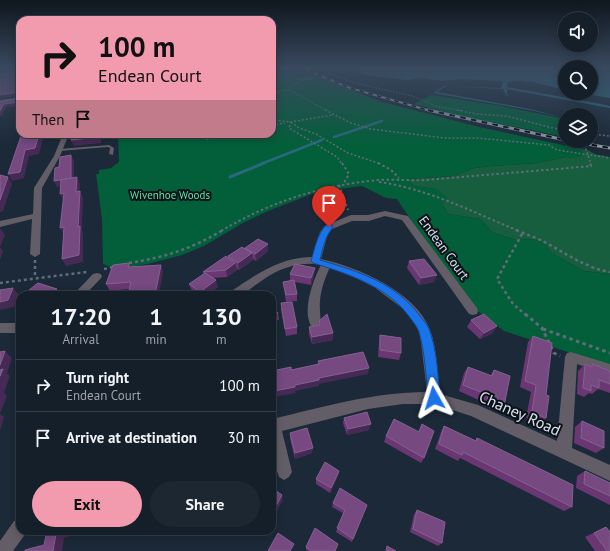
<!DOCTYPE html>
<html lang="en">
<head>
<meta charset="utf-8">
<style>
	body { margin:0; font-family:"PT Sans",sans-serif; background:#1d2732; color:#f1f3f6; height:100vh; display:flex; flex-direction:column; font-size:15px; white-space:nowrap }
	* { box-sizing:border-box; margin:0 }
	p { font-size:13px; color:#9da2a8 }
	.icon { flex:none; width:22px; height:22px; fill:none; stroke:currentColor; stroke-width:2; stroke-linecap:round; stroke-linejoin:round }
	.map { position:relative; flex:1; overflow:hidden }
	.details { position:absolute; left:16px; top:291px; width:260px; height:244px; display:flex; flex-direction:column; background:#141f2a; border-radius:12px; box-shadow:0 2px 10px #0003,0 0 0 1px #333d47 }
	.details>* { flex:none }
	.banner { position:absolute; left:16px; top:16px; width:260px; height:122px; border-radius:12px; box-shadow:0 2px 10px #0003,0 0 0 1px #333d47; background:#f29aae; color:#111; overflow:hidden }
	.controls { position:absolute; left:558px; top:12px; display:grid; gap:8px }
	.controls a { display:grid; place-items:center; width:40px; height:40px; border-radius:50%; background:#141f2a; box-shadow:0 2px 10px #0003,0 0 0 1px #333d47; font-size:20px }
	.pin { position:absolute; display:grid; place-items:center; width:34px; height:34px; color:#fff; margin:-41px -17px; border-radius:50% 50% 50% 0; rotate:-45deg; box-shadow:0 0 4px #0007 }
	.pin .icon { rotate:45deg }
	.me { position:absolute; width:44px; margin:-22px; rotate:354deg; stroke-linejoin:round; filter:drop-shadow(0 0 3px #0008) }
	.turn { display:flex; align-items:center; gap:14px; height:84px; padding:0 16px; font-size:18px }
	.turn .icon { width:52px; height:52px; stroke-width:2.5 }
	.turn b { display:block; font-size:28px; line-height:34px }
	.then { display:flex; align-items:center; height:38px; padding:0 16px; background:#0003; gap:8px; font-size:15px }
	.eta { display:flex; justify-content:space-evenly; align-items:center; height:68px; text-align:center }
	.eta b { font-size:24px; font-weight:600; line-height:28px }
	.cta { display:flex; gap:8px; margin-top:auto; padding:8px 16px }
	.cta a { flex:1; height:46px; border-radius:24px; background:#f29aae; color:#111; font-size:16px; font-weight:600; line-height:46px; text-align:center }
	.cta a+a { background:#1d2732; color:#f1f3f6 }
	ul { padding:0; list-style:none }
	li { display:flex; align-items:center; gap:12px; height:52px; padding:0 16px; border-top:1px solid #333d47 }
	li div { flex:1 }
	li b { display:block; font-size:15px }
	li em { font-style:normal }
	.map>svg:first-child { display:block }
	.green { fill:#165e3e }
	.forest { fill:#035e3a }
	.water { fill:#29687d }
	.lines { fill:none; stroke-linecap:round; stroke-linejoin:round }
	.stream-far2 { stroke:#29687d; stroke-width:2 }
	.stream-far1 { stroke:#29687d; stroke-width:2.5 }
	.stream { stroke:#29687d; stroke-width:3 }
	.path-far4 { stroke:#606c79; stroke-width:1; stroke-dasharray:1.5 1.5; stroke-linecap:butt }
	.path-far3 { stroke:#606c79; stroke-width:1.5; stroke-dasharray:2 2; stroke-linecap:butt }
	.path-far2 { stroke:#606c79; stroke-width:2; stroke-dasharray:2.5 2.5; stroke-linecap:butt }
	.path-far1 { stroke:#606c79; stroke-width:2.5; stroke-dasharray:3 3; stroke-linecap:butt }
	.path { stroke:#606c79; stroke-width:3; stroke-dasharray:3.5 3.5; stroke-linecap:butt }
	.service { fill:#625d66; fill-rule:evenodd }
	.minor { fill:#625d66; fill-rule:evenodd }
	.rail-far1-casing { stroke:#8c97a3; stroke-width:2 }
	.rail-casing { stroke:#8c97a3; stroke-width:3 }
	.rail-far1 { stroke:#0b1118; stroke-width:1.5; stroke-dasharray:4.5; stroke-linecap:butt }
	.rail { stroke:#0b1118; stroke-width:2; stroke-dasharray:5.5; stroke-linecap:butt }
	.wall { fill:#6a3773 }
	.shaded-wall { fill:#462a56 }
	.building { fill:#764980; stroke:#856191 }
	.route { fill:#1a73e8; stroke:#114b97 }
	.labels { text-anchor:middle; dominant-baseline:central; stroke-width:4; stroke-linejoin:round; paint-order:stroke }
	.far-park-label { font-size:11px; fill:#5ee3a2; stroke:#0b1118 }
	.street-label { font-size:13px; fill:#d8e1ec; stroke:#0b1118 }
	.near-street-label { font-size:16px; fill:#d8e1ec; stroke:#0b1118 }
</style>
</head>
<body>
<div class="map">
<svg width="610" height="551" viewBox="0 0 610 551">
	<rect width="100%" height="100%" fill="#1b2938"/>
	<path class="green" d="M582,149L588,150L595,154L610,157V274L584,271L551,253L545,244L533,239L516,240L492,232L480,219L448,214L442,204L447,198L436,189L414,186L407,179L454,176L474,168L491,166L537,163L566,157L573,158L582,155Z"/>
	<path class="forest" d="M272,68H296L379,101L479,127L582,149V155L573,158L566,157L537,163L491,166L474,168L454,176L408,179L414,186L436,189L448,198L442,204L448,214L480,219L492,232L516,240L533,239L545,244L551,253L584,271L610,274V366L504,331L475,309L411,220L397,199L386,198L362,186L317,192L268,211L243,223L204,246L182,255L148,264L115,269L103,264L102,219L96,174H99V170L111,168L119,162L118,134H272Z
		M431,95L502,106L565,119V130L551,128L565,132V137L470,118L414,104Z"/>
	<path class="water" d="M341,68H565V90C551,87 522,77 508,82L507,87L596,103L610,106V108L507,89V94L510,96L506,95L503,89L446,86L437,92L530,109L565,118L530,110L433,93L444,86L501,88L503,83L501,81L461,79L443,81L421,78L406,80L366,75L361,72Z
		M591,68L610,72V98L580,93H591Z"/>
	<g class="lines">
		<path class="stream-far2" d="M302,80L312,78"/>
		<path class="stream-far1" d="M334,137L382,121
			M261,164L322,140"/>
		<path class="stream" d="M230,177L264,163"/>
		<path class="path-far4" d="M316,68L351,82L412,96L436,106L462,111
			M605,68L610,69
			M272,77L287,80L307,78L290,86V90L327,111
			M272,98L280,91L290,90"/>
		<path class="path-far3" d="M325,110L351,123L371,129L445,138H478L549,145L557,150L610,158
			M457,110L476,114L506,116L565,131
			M272,116L280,121L291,122L289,128L337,157L342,164
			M290,122L333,115
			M291,122L299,128L316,134L348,153L381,164
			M272,125L285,123
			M200,134L207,139L229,134
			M591,134L610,136
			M583,141L591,164"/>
		<path class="path-far2" d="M342,163L349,174L344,183
			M378,163L391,170L399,178
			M379,182C426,188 475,213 519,231
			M339,185L348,210
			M221,231C270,202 322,185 379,180C395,179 411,181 427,180C482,175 536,171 591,166L590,163"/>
		<path class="path-far1" d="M516,230C527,235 538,238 548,244C569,255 586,268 610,272
			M522,234L497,279L513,304L526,315
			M35,260V278
			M129,263C166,257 191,249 223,230
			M104,269L114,267
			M0,283L87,272"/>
		<path class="path" d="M525,314L542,328L554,353L560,356
			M543,329L610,353"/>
		<path class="service" d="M109,145L114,148L113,155L109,154L110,148L108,147L59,151L57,150L59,149Z"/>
		<path class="minor" d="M20,97V101L0,104V100Z
			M63,134H69L60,156L42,188L40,254L35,257L30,254L32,219L0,227V221L33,214L34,188L54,156Z
			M385,211L408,216L477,308L478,311L477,314L473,315L469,314L402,220L385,216L369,221H352L332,229L328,233L321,259C358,267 416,292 430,330C437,347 438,375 440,394L478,405L557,441L565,357L567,353L571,352L610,364V376L577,364L572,448L610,465V481L471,416L434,404H403L368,409L282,431L292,472L289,477L284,480L279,477L272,455V419C323,407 374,392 427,392L420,334L413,320L402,308L374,287L358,279L330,267C325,278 321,289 320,301C319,309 322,320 319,326L315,327L311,326C302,310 313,280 321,265C298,260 275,270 257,284C252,287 246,293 241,295C238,296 232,295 229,295L230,292C258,274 277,258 312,257L320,232L326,225L351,215H368Z
			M97,273L101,274L102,277L85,295H73L93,274Z
			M0,323H20V333H0Z
			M20,519V531H27L26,533L13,551H0V541L14,521Z"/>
		<g class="rail-far1-casing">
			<path id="rail-far1" d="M301,68L350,88L431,111"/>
		</g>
		<g class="rail-casing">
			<path id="rail" d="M428,110L565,140
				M570,141L610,148"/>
		</g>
		<use href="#rail-far1" class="rail-far1"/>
		<use href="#rail" class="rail"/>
	</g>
	<path class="wall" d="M245,248L268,251L256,261L253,259V260L239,270L236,268L237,270L227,277L213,278L218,287L207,295H197L192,291L189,284L204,274L203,272L228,258V256L245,249Z
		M409,261L434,282L419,285L407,268Z
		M129,263L130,267L163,272L129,289L110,291L106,284Z
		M290,274L314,275L311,285L295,282L297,294V301L286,302L284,289L283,282L290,281Z
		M281,303L297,327V334L286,336L281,310Z
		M272,308L278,313L279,320L272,321Z
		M471,320L493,333L480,339L467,327Z
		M319,321L333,333V340L312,344L309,334V327L318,326Z
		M380,335L401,353L399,360L378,357L379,342Z
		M533,336L546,395V418L540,424L526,418L531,392L520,387L528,342Z
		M585,364L590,366L592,364L610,371V393L598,389L592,394L589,393L584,397L577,394L578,371Z
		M468,367L490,376L494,370L504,406L499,412L482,405L483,402L459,391L464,373Z
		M344,418L369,430L347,435L343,423Z
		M582,421L604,448L596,453L574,443L575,427Z
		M422,424L424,458L421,463L384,442L386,436L418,432Z
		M444,426L475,441L477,438L572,507L564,511L460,458L458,461L435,449L441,432Z
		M290,433L312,453L295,459L290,439Z
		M339,471L338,476L330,493L316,484V479Z
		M585,471L610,483V505L576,488L577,476Z
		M333,503L367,505L352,542L336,532L343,513L332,507Z
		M417,510L442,543L438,546L410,532L414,514Z
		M606,527L610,551H595L585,537Z
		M306,547L335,551H308L306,550Z"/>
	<path class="shaded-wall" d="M5,68H19L20,70L0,72V69Z
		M19,92L20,96L0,98V95Z
		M20,102V106L6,107L2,116H0V111L4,104Z
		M34,134H48V135L41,136L43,139L39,154L29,156L24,178L12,181L8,174L25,150Z
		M99,134H113V137L101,139V143L74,146L71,140Z
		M71,155L74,161V184L57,187L54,181Z
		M8,177L12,184L3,211L0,212V200Z
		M77,177L80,184L79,199L76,192Z
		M80,191L83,198L82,230L83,233V262L66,266L62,259L78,227Z
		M64,193L63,200L60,194Z
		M64,227V235L60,228Z
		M0,228L5,235L0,247L3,251L0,260Z
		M268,244V251L256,261L255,254Z
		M252,253L253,260L239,270L238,263Z
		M235,263L237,270L227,277L226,270Z
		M161,265L163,272L159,295H155Z
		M315,268L314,275L311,285V278Z
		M437,275L434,282L419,285L421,278Z
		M216,280L218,287L207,295H201L200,292Z
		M13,288L19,295L14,307L0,310V302Z
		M57,289L61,295H49Z
		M497,326L493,333L480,339L484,333Z
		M333,333V340L312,344V337Z
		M5,351L12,358L7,373L10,376L4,393L7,396L0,414L4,417L0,431V365Z
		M369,368L368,374L319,384V386L295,391L296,393L275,397L274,391L319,378Z
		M274,402L275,408L272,409V403Z
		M371,424L369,430L347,435L348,429Z
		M313,448L312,453L295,459V453Z
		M339,471L338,476L330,493L331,488Z
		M282,495L283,500L274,516L273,512Z
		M67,531H88L64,538L62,551H53L56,534Z"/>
	<path class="building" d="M20,68V102L4,104L0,111V102L18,99L19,92L0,95V74L19,71Z
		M34,134H39L35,148L25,150L20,172L8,174L21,136L27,138L28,135Z
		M73,134H99L98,137L71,140Z
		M71,155V178L54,181L55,168L59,167L60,157Z
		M0,175L8,177L0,200Z
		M77,177L76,192L80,191L78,227L80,226L79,255L62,259L64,227L60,228L64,193L60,194L61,180Z
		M258,239L268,244L255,254L245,248Z
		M242,247L252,253L238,263L228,256Z
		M226,256L235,263L226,270L203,272Z
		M424,259L437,275L421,278L409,261Z
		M129,263L128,267L161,265L155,295H128L131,282L106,284L113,265Z
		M295,264L315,268L311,278L290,274Z
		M205,273L216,280L200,292L189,284Z
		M294,280L297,294L286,295L283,282Z
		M38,283L57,289L49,295H27L24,294Z
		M13,288L8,300L0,302V290Z
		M252,292L256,295H247Z
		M292,302L297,327L285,329L281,303Z
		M272,308L278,313L272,314Z
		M327,314L333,333L312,337L309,327L320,325L319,321Z
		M484,314L497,326L484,333L471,320Z
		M380,335L401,338V353L380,350Z
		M533,336L552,343L546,395L549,396L546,418L532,412L536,385L525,381Z
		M5,351L0,365V352Z
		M363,352L369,368L319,378V380L295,385V387L274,391L272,380V371L291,367V370L319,364L318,361Z
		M585,364L592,367V364L610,371V384L599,380V388L591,385V391L583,388Z
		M468,367L492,376L494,370L510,376L504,406L487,399L488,395L463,385Z
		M3,369L0,376V370Z
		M272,391L274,402L272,403Z
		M367,412L371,424L348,429L344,418Z
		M394,419L419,432L422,424L434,431L424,458L386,436Z
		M582,421L604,431V448L581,438Z
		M444,426L476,441L477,438L573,485L572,507L463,452L462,455L439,444Z
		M307,428L313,448L295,453L290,433Z
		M325,462L339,471L331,488L316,479Z
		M585,471L610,483V496L584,484Z
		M272,488L282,495L273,512L272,511Z
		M340,488L367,505L353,539L337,528L345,510L333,503Z
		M417,510L445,522L442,543L413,529Z
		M606,527L610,532V551H607L594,533Z
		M315,528L338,544L335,551H312L306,547Z
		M47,531H67L56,534L53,551H25V550L44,545Z
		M278,533L294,544L290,551H268Z
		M387,546L396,551H386Z"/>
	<linearGradient id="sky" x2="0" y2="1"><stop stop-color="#0f171f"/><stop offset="0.47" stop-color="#39495e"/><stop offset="1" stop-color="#39495e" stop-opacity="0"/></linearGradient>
	<rect width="610" height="145" fill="url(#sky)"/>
	<path class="route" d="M326,225H332L333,227C325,237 323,247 320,260C358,271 396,283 420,316C423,320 427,324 429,329C437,350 438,376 440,398L439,402L434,404L430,402L428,398C426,376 425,353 419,332C418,328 414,323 411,319C389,287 349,274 313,263L311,261C315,248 317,235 326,225Z"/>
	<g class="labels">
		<g class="far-park-label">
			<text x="170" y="195">Wivenhoe Woods</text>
		</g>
		<g class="street-label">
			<text transform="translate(444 248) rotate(54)">Endean Court</text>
		</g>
		<g class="near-street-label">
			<text transform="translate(520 413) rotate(24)">Chaney Road</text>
		</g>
	</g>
</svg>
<div class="controls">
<a><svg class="icon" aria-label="sound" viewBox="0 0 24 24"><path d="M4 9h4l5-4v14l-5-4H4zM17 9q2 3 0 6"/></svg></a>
<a><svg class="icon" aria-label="search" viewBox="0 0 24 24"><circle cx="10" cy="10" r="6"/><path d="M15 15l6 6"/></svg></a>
<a><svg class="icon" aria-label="layers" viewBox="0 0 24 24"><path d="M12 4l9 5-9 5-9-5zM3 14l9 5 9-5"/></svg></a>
</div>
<div class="pin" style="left:329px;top:227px;background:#d93025"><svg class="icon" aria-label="arrive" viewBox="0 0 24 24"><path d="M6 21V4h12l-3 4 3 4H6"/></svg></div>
<svg class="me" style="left:434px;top:398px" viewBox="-20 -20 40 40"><path d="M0-17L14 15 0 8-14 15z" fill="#1a73e8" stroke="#fff" stroke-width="4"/></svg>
<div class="banner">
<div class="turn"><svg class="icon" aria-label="right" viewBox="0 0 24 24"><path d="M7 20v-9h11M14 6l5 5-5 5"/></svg><div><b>100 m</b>Endean Court</div></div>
<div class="then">Then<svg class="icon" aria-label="arrive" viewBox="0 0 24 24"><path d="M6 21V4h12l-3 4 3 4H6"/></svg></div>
</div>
<section class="details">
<div class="eta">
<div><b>17:20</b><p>Arrival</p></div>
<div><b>1</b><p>min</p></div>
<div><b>130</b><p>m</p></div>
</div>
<ul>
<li><svg class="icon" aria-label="right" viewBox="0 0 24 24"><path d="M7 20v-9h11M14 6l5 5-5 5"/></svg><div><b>Turn right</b><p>Endean Court</p></div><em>100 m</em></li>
<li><svg class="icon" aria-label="arrive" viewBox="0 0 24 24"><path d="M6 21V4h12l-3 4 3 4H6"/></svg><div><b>Arrive at destination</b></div><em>30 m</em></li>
</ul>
<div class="cta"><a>Exit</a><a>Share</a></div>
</section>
</div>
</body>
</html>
